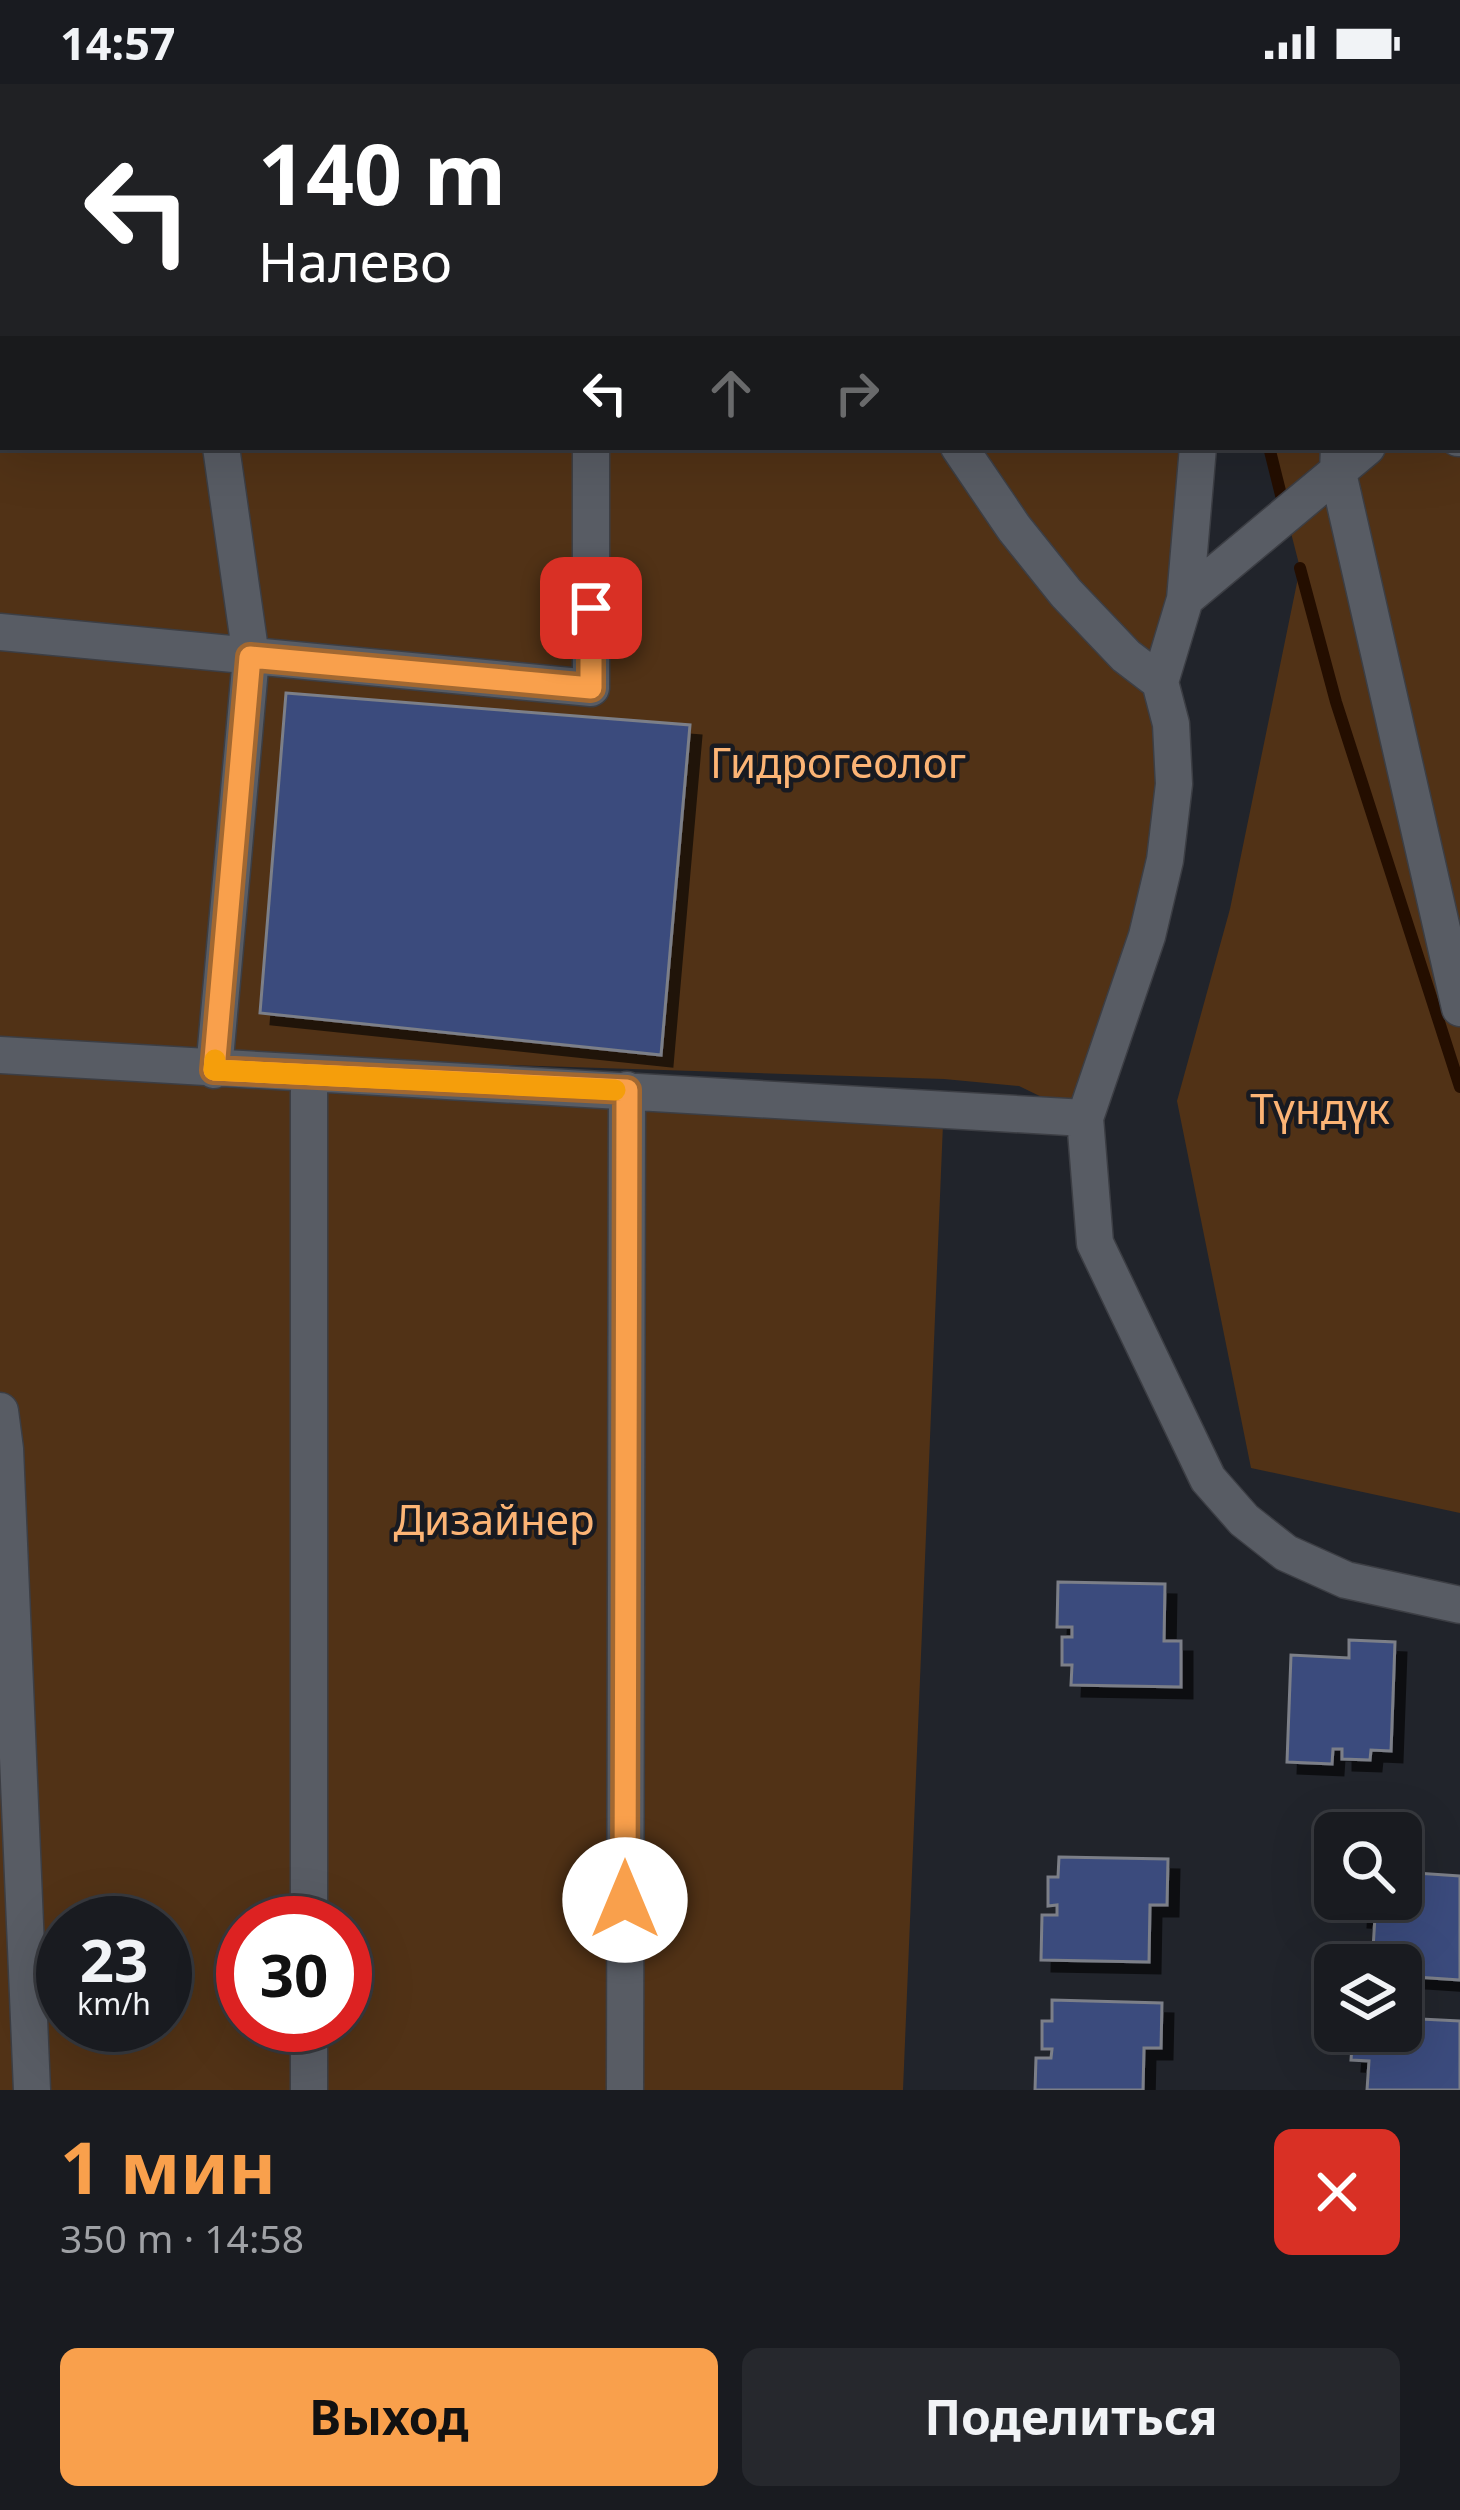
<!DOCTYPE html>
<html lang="ru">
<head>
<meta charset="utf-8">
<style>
	body { margin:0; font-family:"Noto Sans",sans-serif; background:#26282d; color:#f1f3f6; height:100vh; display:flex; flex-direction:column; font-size:45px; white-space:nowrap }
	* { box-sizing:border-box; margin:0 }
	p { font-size:39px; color:#9fa1a5 }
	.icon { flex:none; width:66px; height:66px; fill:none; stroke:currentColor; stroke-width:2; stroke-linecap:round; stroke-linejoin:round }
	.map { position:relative; height:2006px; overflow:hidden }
	.sheet { display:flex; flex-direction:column; background:#191b20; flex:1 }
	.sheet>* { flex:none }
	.hud { position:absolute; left:0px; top:0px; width:1461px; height:366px; box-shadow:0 12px 48px #0002,0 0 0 3px #37393e; background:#202124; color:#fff; overflow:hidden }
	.buttons { position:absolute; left:1314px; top:1728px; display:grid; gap:24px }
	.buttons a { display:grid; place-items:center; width:108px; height:108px; border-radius:18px; background:#191b20; box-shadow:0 12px 48px #0002,0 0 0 3px #37393e; font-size:60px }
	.speed { position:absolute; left:36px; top:1812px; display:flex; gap:24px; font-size:60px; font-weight:700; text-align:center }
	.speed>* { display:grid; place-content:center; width:156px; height:156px; border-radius:50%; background:#191b20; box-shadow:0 12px 48px #0002,0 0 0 3px #37393e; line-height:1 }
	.speed small { font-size:30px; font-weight:400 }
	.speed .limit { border:18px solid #d22; background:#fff; color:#111 }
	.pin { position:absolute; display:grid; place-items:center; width:102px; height:102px; color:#fff; margin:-51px; border-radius:24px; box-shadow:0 6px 18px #0006 }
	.me { position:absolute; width:132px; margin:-66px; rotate:0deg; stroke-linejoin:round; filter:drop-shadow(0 0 9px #0008) }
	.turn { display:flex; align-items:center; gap:42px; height:252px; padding:0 60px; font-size:54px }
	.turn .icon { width:156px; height:156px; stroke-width:2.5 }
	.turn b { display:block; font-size:84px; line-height:102px }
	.lanes { display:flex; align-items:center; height:114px; padding:0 60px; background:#0003; justify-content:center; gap:60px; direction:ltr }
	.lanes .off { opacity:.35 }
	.round { display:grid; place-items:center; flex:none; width:126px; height:126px; border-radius:18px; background:#26282d }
	.headline { display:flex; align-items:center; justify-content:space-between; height:204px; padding:0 60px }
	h1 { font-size:72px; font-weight:700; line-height:90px; color:#f9a04c }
	.primary-button { display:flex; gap:24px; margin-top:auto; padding:24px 60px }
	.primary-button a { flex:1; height:138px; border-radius:18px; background:#f9a04c; color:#111; font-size:48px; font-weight:700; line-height:138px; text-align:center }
	.primary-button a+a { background:#26282d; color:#f1f3f6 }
	.status { display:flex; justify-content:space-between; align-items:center; height:84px; padding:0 60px; background:#191b20; direction:ltr }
	.status svg { height:33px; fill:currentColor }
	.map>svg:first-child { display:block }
	.green { fill:#513216; fill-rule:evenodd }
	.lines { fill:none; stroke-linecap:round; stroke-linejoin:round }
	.stream { stroke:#240e00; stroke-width:12 }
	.building { fill:#3b4c7d; stroke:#7c7f88; stroke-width:3; filter:url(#shadow) }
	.street-casing { stroke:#3c3e44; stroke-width:39 }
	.street { stroke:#585c64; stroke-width:36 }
	.route-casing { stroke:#a26831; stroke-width:30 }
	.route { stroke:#f9a04c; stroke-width:21 }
	.slow { stroke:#f59e0b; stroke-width:21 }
	.labels { text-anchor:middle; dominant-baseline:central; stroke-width:9; stroke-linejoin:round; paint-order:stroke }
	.park-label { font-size:42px; fill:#fcb475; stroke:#181a21 }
</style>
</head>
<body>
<div class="status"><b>14:57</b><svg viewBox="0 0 49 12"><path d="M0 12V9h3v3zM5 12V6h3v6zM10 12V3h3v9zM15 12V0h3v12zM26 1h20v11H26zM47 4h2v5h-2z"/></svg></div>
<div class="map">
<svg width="1460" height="2006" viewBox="0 0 1460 2006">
	<defs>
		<filter id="shadow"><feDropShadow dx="11" dy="11" stdDeviation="0" flood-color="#0009"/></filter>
	</defs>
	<rect width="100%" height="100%" fill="#21242b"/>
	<path class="green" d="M0,0H1205V3H3V363H1198L1160,598L1174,700L1085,1034L1019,1002L944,995L132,969L0,959Z
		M1208,0H1460V1429L1251,1384L1177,1017L1230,825L1300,484L1269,363H1458V3Z
		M0,971L943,1040L903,2006H0ZM63,1839H165V1941H63ZM243,1839H345V1941H243Z"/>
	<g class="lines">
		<path class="stream" d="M1367,3L1368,0
			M1269,363L1281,411
			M1300,484L1336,618L1460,1003"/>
	</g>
	<path class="building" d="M286,609L690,641L661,971L260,929Z
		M1058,1498L1165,1500L1164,1557H1181V1603L1071,1601L1072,1581H1062V1553H1072V1543H1057Z
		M1349,1556L1395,1558L1391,1667L1371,1666L1370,1676L1342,1675V1665H1333L1332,1680L1287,1678L1291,1571L1349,1574Z
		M1059,1773L1168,1775L1167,1821H1150L1149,1878L1041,1876L1042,1831H1057V1821L1048,1822V1793H1058Z
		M1401,1788L1460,1792V1896L1401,1892V1881H1372L1375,1833L1357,1832L1358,1815H1401Z
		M1052,1916L1162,1919L1161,1964H1144L1143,2006H1035L1036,1974H1051L1052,1965H1042V1937H1052Z
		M1401,1934L1460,1937V2006H1367L1369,1977L1351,1976L1353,1947H1401Z"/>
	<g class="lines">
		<g class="street-casing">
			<path id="street" d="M169,0L170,3
				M591,0V3
				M900,0V3
				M1205,0V3
				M1391,3L1392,0
				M1458,354H1460
				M959,363L1014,444L1066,509L1126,572L1160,598L1171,640L1174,700L1165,776L1147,852L1085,1034L1095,1159L1208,1395L1244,1436L1286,1469L1346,1496L1460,1521
				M1339,363L1338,389L1460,924
				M1185,515L1367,363
				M0,548L591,604V363
				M1160,598L1185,515L1198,363
				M0,971L1085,1034
				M214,986L251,573L221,363
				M0,1327L5,1365L32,2006
				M309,1839V991
				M309,2006V1941
				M625,2006L627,1006"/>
		</g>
		<use href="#street" class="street"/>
	</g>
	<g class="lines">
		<g class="route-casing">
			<path id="route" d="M591,524V604L250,573L214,986L627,1006L625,1816"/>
		</g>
		<use href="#route" class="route"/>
		<path class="slow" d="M215,976L214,986L615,1006"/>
	</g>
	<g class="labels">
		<g class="park-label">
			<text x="838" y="677">Гидрогеолог</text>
			<text x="1320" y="1023">Түндүк</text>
			<text x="494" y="1434">Дизайнер</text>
		</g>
	</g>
</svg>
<div class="buttons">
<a><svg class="icon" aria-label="search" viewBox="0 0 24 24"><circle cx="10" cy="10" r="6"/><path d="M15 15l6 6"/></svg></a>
<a><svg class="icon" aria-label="layers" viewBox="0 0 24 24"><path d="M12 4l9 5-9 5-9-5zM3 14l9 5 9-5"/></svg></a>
</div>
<div class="speed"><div>23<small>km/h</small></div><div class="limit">30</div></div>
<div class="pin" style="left:591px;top:524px;background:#d93025"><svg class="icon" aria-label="arrive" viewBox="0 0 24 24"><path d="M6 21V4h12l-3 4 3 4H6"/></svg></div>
<svg class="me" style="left:625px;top:1816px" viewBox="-20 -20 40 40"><circle r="19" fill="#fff"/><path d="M0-13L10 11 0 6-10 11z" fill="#f9a04c"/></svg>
<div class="hud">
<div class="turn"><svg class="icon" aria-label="left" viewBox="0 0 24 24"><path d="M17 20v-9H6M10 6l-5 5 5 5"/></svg><div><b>140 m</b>Налево</div></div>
<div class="lanes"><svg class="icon" aria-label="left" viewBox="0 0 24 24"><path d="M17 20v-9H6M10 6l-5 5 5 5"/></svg><svg class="icon off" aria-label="ahead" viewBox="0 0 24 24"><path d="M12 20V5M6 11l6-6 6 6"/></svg><svg class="icon off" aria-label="right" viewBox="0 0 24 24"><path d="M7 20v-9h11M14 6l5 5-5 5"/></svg></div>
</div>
</div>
<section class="sheet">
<div class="headline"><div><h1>1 мин</h1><p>350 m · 14:58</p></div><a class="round" style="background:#d93025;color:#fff"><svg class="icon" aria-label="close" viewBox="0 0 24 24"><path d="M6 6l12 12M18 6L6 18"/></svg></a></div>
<div class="primary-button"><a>Выход</a><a>Поделиться</a></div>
</section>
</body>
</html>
